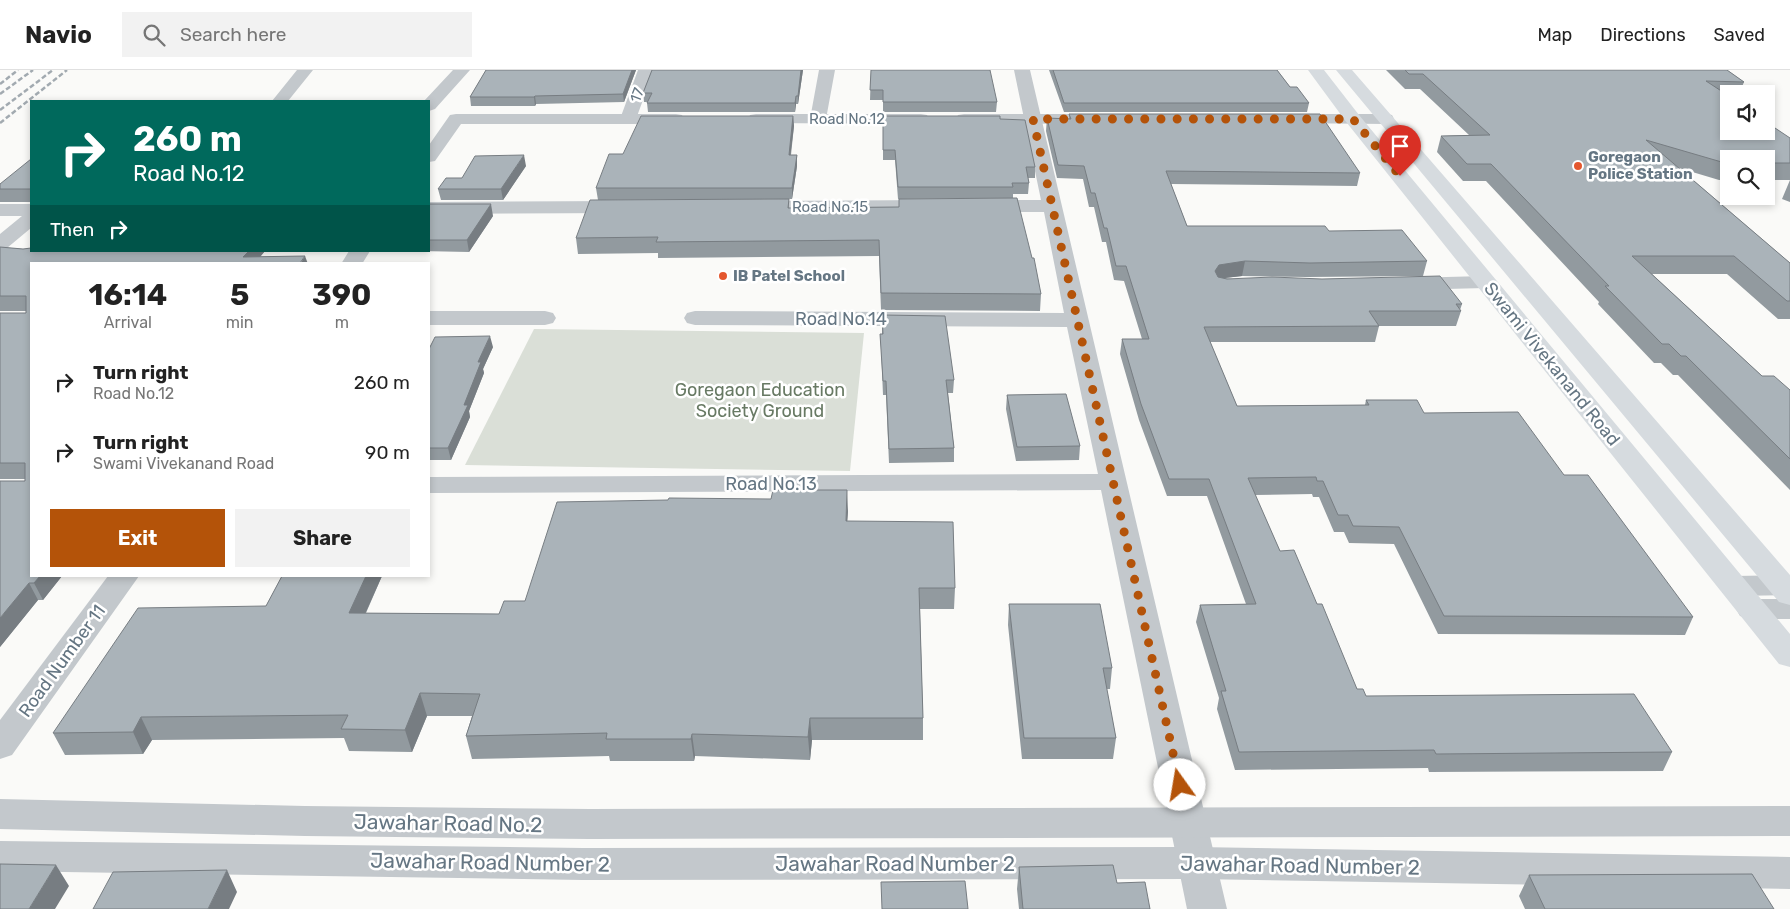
<!DOCTYPE html>
<html lang="en">
<head>
<meta charset="utf-8">
<style>
	body { margin:0; font-family:Rubik,sans-serif; background:#f2f2f2; color:#222; height:100vh; display:flex; flex-direction:column; font-size:19px; white-space:nowrap }
	* { box-sizing:border-box; margin:0 }
	p { font-size:16px; color:#767676 }
	.icon { flex:none; width:28px; height:28px; fill:none; stroke:currentColor; stroke-width:2; stroke-linecap:round; stroke-linejoin:round }
	.map { position:relative; flex:1; overflow:hidden }
	.side { position:absolute; left:30px; top:192px; width:400px; height:315px; display:flex; flex-direction:column; background:#fff; border-radius:0px; box-shadow:0 2px 8px #0003 }
	.side>* { flex:none }
	.guide { position:absolute; left:30px; top:30px; width:400px; height:152px; border-radius:0px; box-shadow:0 2px 8px #0003; background:#00695c; color:#fff; overflow:hidden }
	.fabs { position:absolute; left:1720px; top:15px; display:grid; gap:10px }
	.fabs a { display:grid; place-items:center; width:55px; height:55px; border-radius:0px; background:#fff; box-shadow:0 2px 8px #0003; font-size:25px }
	.pin { position:absolute; display:grid; place-items:center; width:42px; height:42px; color:#fff; margin:-51px -21px; border-radius:50% 50% 50% 0; rotate:-45deg; box-shadow:0 0 5px #0007 }
	.pin .icon { rotate:45deg }
	.me { position:absolute; width:55px; margin:-28px; rotate:347deg; stroke-linejoin:round; filter:drop-shadow(0 0 4px #0008) }
	.turn { display:flex; align-items:center; gap:18px; height:105px; padding:0 20px; font-size:22px }
	.turn .icon { width:65px; height:65px; stroke-width:2.5 }
	.turn b { display:block; font-size:35px; line-height:42px }
	.then { display:flex; align-items:center; height:48px; padding:0 20px; background:#0003; gap:10px; font-size:19px }
	.eta { display:flex; justify-content:space-evenly; align-items:center; height:85px; text-align:center }
	.eta b { font-size:30px; font-weight:700; line-height:35px }
	.button { display:flex; gap:10px; margin-top:auto; padding:10px 20px }
	.button a { flex:1; height:58px; border-radius:0px; background:#b45309; color:#fff; font-size:20px; font-weight:700; line-height:58px; text-align:center }
	.button a+a { background:#f2f2f2; color:#222 }
	ul { padding:0; list-style:none }
	li { display:flex; align-items:center; gap:15px; height:70px; padding:0 20px }
	li div { flex:1 }
	li b { display:block; font-size:19px }
	li em { font-style:normal }
	header { display:flex; align-items:center; gap:30px; box-sizing:border-box; height:70px; padding:0 25px; background:#fff; border-bottom:1px solid #e0e0e0 }
	header strong { font-size:24px }
	nav { display:flex; gap:28px; margin-inline-start:auto; font-size:18px }
	.search { width:350px; height:45px; background:#f2f2f2; display:flex; align-items:center; gap:12px; box-sizing:border-box; padding:0 18px; border-radius:0px; color:#767676; font-size:19px }
	.map>svg:first-child { display:block }
	.green { fill:#dadfd7 }
	.lines { fill:none; stroke-linecap:round; stroke-linejoin:round }
	.minor { fill:#c3c8cc; fill-rule:evenodd }
	.tertiary { fill:#c3c8cc; fill-rule:evenodd }
	.primary { fill:#d6dbdf; fill-rule:evenodd }
	.rail { stroke:#a2aab0; stroke-width:2.5; stroke-dasharray:5 2.5; stroke-linecap:butt }
	.wall { fill:#929a9f }
	.shaded-wall { fill:#777d82 }
	.building { fill:#aab3b9; stroke:#777d82 }
	.route { stroke:#b45309; stroke-width:9; stroke-dasharray:0 16.2 }
	.poi-dot { fill:#e4572e; stroke:#fff; stroke-width:2 }
	.labels { text-anchor:middle; dominant-baseline:central; stroke-width:5; stroke-linejoin:round; paint-order:stroke }
	.far-street-label { font-size:15px; fill:#657683; stroke:#fff }
	.far-poi-label { font-size:15px; font-weight:bold; fill:#657683; stroke:#fff; text-anchor:start }
	.street-label { font-size:18px; fill:#657683; stroke:#fff }
	.park-label { font-size:18px; fill:#687a64; stroke:#fff }
	.near-street-label { font-size:21px; fill:#657683; stroke:#fff }
</style>
</head>
<body>
<header>
<strong>Navio</strong>
<div class="search"><svg class="icon" aria-label="search" viewBox="0 0 24 24"><circle cx="10" cy="10" r="6"/><path d="M15 15l6 6"/></svg>Search here</div>
<nav><a>Map</a><a>Directions</a><a>Saved</a></nav>
</header>
<div class="map">
<svg width="1790" height="839" viewBox="0 0 1790 839">
	<rect width="100%" height="100%" fill="#fafaf8"/>
	<path class="green" d="M534,259L864,263L850,401L465,395Z"/>
	<g class="lines">
		<path class="minor" d="M297,0H313L288,31H272Z
			M453,0H470L435,39L429,41V31H424Z
			M638,0H654L636,49L634,53H622L620,49Z
			M819,0H835L826,49L824,53H812L810,49Z
			M1014,0H1030L1227,839H1187L1101,420L429,423V407L1098,404L1067,257L695,255L687,253L684,248L687,243L695,241L1064,243L1044,142H981L974,140L971,136L974,132L981,130H1041Z
			M935,130L942,132L945,136L942,140L935,142L751,143L744,141L741,137L744,133L751,131Z
			M625,131L632,133L635,137L632,141L625,143L429,144V132Z
			M0,134H31V158L7,178L0,180V164L22,146H0Z
			M1485,206L1493,207L1496,212L1493,217L1485,218L1407,220L1399,219L1396,214L1399,209L1407,208Z
			M429,241H545L553,243L556,248L553,253L545,255H429Z"/>
		<path class="tertiary" d="M456,44H676L682,45L684,49L682,53L676,54H461L435,91L429,92V75L450,45Z
			M756,44H921L927,45L929,49L927,53L921,54L750,53L748,49L750,45Z
			M964,44H1083L1089,45L1091,49L1089,53L1083,54L958,53L956,49L958,45Z
			M1286,44H1386L1392,45L1394,49L1392,53L1386,54L1280,53L1278,49L1280,45Z
			M349,181H370L362,194H341Z
			M1790,505V525L1734,526L1723,523L1719,516L1723,509L1734,506Z
			M108,506H139L12,685L0,689V650Z
			M1751,529H1790V549H1751L1740,546L1736,539L1740,532Z
			M0,729L305,736L590,739L1790,736V766L590,769L305,766L0,759Z
			M0,771L583,778L1196,777L1790,787V819L1196,809L583,810L0,801Z"/>
		<path class="primary" d="M1308,0H1324L1359,45L1790,564V597L1779,594L1347,53Z
			M1336,0H1352L1790,505V535L1779,532Z"/>
		<path class="rail" d="M0,14L18,0
			M0,24L33,0
			M0,40L53,0
			M0,53L67,0"/>
	</g>
	<path class="wall" d="M486,0H636L624,32L536,34L535,36H471L470,27Z
		M652,0H803L798,34H796L795,42H648L647,33L648,32H644L643,23Z
		M871,0L997,32L996,42H883V30H870Z
		M1049,0H1277L1290,17L1309,33L1307,42H1064Z
		M1386,0H1727L1744,12L1739,24H1729V61L1790,68V110H1766V89H1729V110H1719L1679,98L1790,193V249H1778L1727,204H1652L1762,306L1790,320V420L1678,305H1673L1661,293H1654L1598,234L1599,232L1486,111H1463L1437,82L1441,66L1469,65L1420,19H1405Z
		M1069,44L1360,103L1357,116L1171,114L1187,156L1329,161L1427,191L1423,206L1307,207L1242,206L1223,208L1462,234L1460,240L1461,241L1456,256H1379L1375,272H1210L1237,336L1365,335L1366,330L1424,343L1564,405L1693,547L1685,565L1438,564L1394,474L1349,473L1344,462H1334L1319,427H1313L1312,424L1255,425L1280,481L1317,534L1357,619L1366,626L1672,682L1663,701L1429,702L1428,698L1235,700L1217,639L1219,628L1196,552L1200,535L1246,534L1207,426H1167L1139,350L1120,284L1122,269H1142L1124,211L1114,210L1106,172H1102L1094,137H1089L1083,109L1057,108L1046,61L1047,48L1069,49Z
		M793,46L794,56L791,85H797V96L792,129L598,130L596,118Z
		M883,46L1000,49L1035,97V108H1028L1029,113L1028,124H1013V128L898,129L895,90H883Z
		M31,89V132H0V119Z
		M526,96L503,130H441L438,119L462,108Z
		M1790,110V132L1782,129Z
		M789,129V138L899,137V129L1041,224L1040,241L881,240L879,186L658,188V183L578,184L576,168Z
		M429,134L493,146L469,182L420,181H429Z
		M0,177L23,179L265,181L260,187L308,194H31V506H62L43,530H38L0,577L25,409H0V243H26V241H0Z
		M882,245L954,310L953,323H948L954,378V392L889,393L886,325H883L881,277L880,264H882Z
		M493,277L483,299L484,303L469,341L470,347L451,390H429V279Z
		M1007,325L1080,376L1079,390L1016,391L1006,339Z
		M848,441L847,451L955,518L954,539H920L923,648V670H812L810,690L695,686L694,691H610L609,686L472,689L466,666L472,646H427L412,682L349,681L344,668L152,670L143,684L65,685L53,663L266,536L282,506H382L366,543L499,544L525,531Z
		M1009,534L1112,598L1110,619H1106L1116,668L1113,689H1022L1008,555Z
		M1019,797L1117,813L1150,839H1019L1017,819Z
		M1529,805L1774,839H1525L1519,826Z"/>
	<path class="shaded-wall" d="M632,0H636L624,32L623,24Z
		M801,0H803L798,34V26Z
		M535,26L536,34L535,36L534,27Z
		M796,26V34L795,42V33Z
		M793,46L794,56L789,96V85Z
		M524,85L526,96L503,130L501,119Z
		M797,85V96L792,129V118Z
		M491,134L493,146L469,182L467,170Z
		M249,181H265L254,194L243,187Z
		M305,186L308,194H300Z
		M1245,191L1242,206L1217,209L1215,201L1219,195Z
		M490,266L493,277L483,299L484,303L469,341L470,347L451,390L448,378L464,335L478,292Z
		M847,420L848,441L846,472V451Z
		M40,506H62L43,530L34,513Z
		M366,506H382L356,564L349,543Z
		M29,513L38,530L0,577V548Z
		M420,623L427,646L412,682L405,660Z
		M141,647L152,670L143,684L133,662Z
		M810,648L812,670L810,690L808,667Z
		M692,664L695,686L694,691L691,669Z
		M56,795L69,816L55,839H29Z
		M227,800L237,822L229,839H208Z"/>
	<path class="building" d="M486,0H632L623,24L535,26L534,27H470Z
		M652,0H801L798,26H796L795,33H647L652,23H643Z
		M871,0H990L997,32H883V20H870Z
		M1053,0H1277L1290,17H1297L1309,33H1064Z
		M1405,0H1727L1744,12L1706,11L1729,26V61H1766V52L1790,68V93H1766V89H1729V93H1725L1646,70L1790,193V231H1787L1734,186H1632L1762,306H1774L1790,320V389L1686,286H1681L1669,274H1662L1605,216H1609L1491,94H1467L1441,66L1490,65L1423,4H1409Z
		M1069,44H1320L1360,103L1166,101L1187,156H1325L1329,161L1402,160L1427,191L1310,193L1245,191L1219,195L1215,201L1218,207L1227,209L1272,207L1322,209L1440,206L1462,234H1456L1461,241H1369L1379,256L1204,257L1237,336L1369,335L1366,330H1417L1424,343L1518,342L1564,405H1588L1693,547L1444,546L1399,457L1353,456L1348,445H1338L1323,411H1317L1316,407L1248,408L1280,481L1294,480L1317,534H1322L1357,619H1363L1366,626L1634,624L1672,682L1436,684L1434,680L1239,682L1221,621H1226L1200,535L1256,534L1209,409H1169L1141,334L1122,269H1149L1126,196H1116L1107,158H1104L1095,123H1091L1084,96L1058,95L1047,48L1071,49Z
		M641,46H793L789,85H797L792,118H596L609,84H623Z
		M883,46H1000V49L1025,50L1035,97H1026L1029,113H1012L1013,117H898L895,80H883Z
		M524,85L501,119H438L446,108H462L475,86Z
		M31,89V119H0V114Z
		M1017,128L1032,188H1034L1041,224L881,223L879,170L656,172L658,167L576,168L590,130L789,129L788,138L899,137V129Z
		M429,134H491L467,170H429Z
		M0,177L23,179L31,178V181H249L243,187L305,186L300,193H308L307,194H31V506H40L34,513H29L0,548V411H25V393H0V243H26V226H0Z
		M882,245L945,246L954,310H946L954,378L889,379L886,311H883L880,264H883Z
		M490,266L478,292H481L464,335H468L448,378H429V279L435,267Z
		M1066,324L1080,376L1017,377L1007,325Z
		M773,420H847L846,451L953,452L955,518H919L923,648H810L808,667L692,664L691,669H606L607,663L466,666L480,624L420,623L405,660L341,659L348,645L141,647L133,662L53,663L138,538L266,536L282,506H366L349,543L499,544L504,531H525L557,432L668,430L669,428L771,429Z
		M1009,534H1100L1112,598H1103L1116,668H1024Z
		M0,794L56,795L29,839H0Z
		M1113,795L1117,813L1145,812L1150,839H1023L1019,797Z
		M227,800L208,839H93L113,802Z
		M1752,804L1774,839H1545L1529,805Z
		M965,811L968,839H882L881,812Z"/>
	<g class="lines">
		<path class="route" d="M1180,715L1033,49H1353L1400,106"/>
	</g>
	<g class="poi-dot">
		<circle cx="1578" cy="96" r="5"/>
		<circle cx="723" cy="206" r="5"/>
	</g>
	<g class="labels">
		<g class="far-street-label">
			<text transform="translate(637 25) rotate(-69)">17</text>
			<text x="847" y="49">Road No.12</text>
			<text x="830" y="137">Road No.15</text>
		</g>
		<g class="far-poi-label">
			<text x="1588" y="87">Goregaon<tspan x="1588" dy="17">Police Station</tspan></text>
			<text x="733" y="206">IB Patel School</text>
		</g>
		<g class="street-label">
			<text x="841" y="249">Road No.14</text>
			<text transform="translate(1552 294) rotate(51)">Swami Vivekanand Road</text>
			<text x="771" y="414">Road No.13</text>
			<text transform="translate(62 591) rotate(-54)">Road Number 11</text>
		</g>
		<g class="park-label">
			<text x="760" y="320">Goregaon Education<tspan x="760" dy="21">Society Ground</tspan></text>
		</g>
		<g class="near-street-label">
			<text transform="translate(448 753) rotate(1)">Jawahar Road No.2</text>
			<text transform="translate(490 792) rotate(1)">Jawahar Road Number 2</text>
			<text x="895" y="793">Jawahar Road Number 2</text>
			<text transform="translate(1300 795) rotate(1)">Jawahar Road Number 2</text>
		</g>
	</g>
</svg>
<div class="fabs">
<a><svg class="icon" aria-label="sound" viewBox="0 0 24 24"><path d="M4 9h4l5-4v14l-5-4H4zM17 9q2 3 0 6"/></svg></a>
<a><svg class="icon" aria-label="search" viewBox="0 0 24 24"><circle cx="10" cy="10" r="6"/><path d="M15 15l6 6"/></svg></a>
</div>
<div class="pin" style="left:1400px;top:106px;background:#d93025"><svg class="icon" aria-label="arrive" viewBox="0 0 24 24"><path d="M6 21V4h12l-3 4 3 4H6"/></svg></div>
<svg class="me" style="left:1180px;top:715px" viewBox="-20 -20 40 40"><circle r="19" fill="#fff"/><path d="M0-13L10 11 0 6-10 11z" fill="#b45309"/></svg>
<div class="guide">
<div class="turn"><svg class="icon" aria-label="right" viewBox="0 0 24 24"><path d="M7 20v-9h11M14 6l5 5-5 5"/></svg><div><b>260 m</b>Road No.12</div></div>
<div class="then">Then<svg class="icon" aria-label="right" viewBox="0 0 24 24"><path d="M7 20v-9h11M14 6l5 5-5 5"/></svg></div>
</div>
<section class="side">
<div class="eta">
<div><b>16:14</b><p>Arrival</p></div>
<div><b>5</b><p>min</p></div>
<div><b>390</b><p>m</p></div>
</div>
<ul>
<li><svg class="icon" aria-label="right" viewBox="0 0 24 24"><path d="M7 20v-9h11M14 6l5 5-5 5"/></svg><div><b>Turn right</b><p>Road No.12</p></div><em>260 m</em></li>
<li><svg class="icon" aria-label="right" viewBox="0 0 24 24"><path d="M7 20v-9h11M14 6l5 5-5 5"/></svg><div><b>Turn right</b><p>Swami Vivekanand Road</p></div><em>90 m</em></li>
</ul>
<div class="button"><a>Exit</a><a>Share</a></div>
</section>
</div>
</body>
</html>
